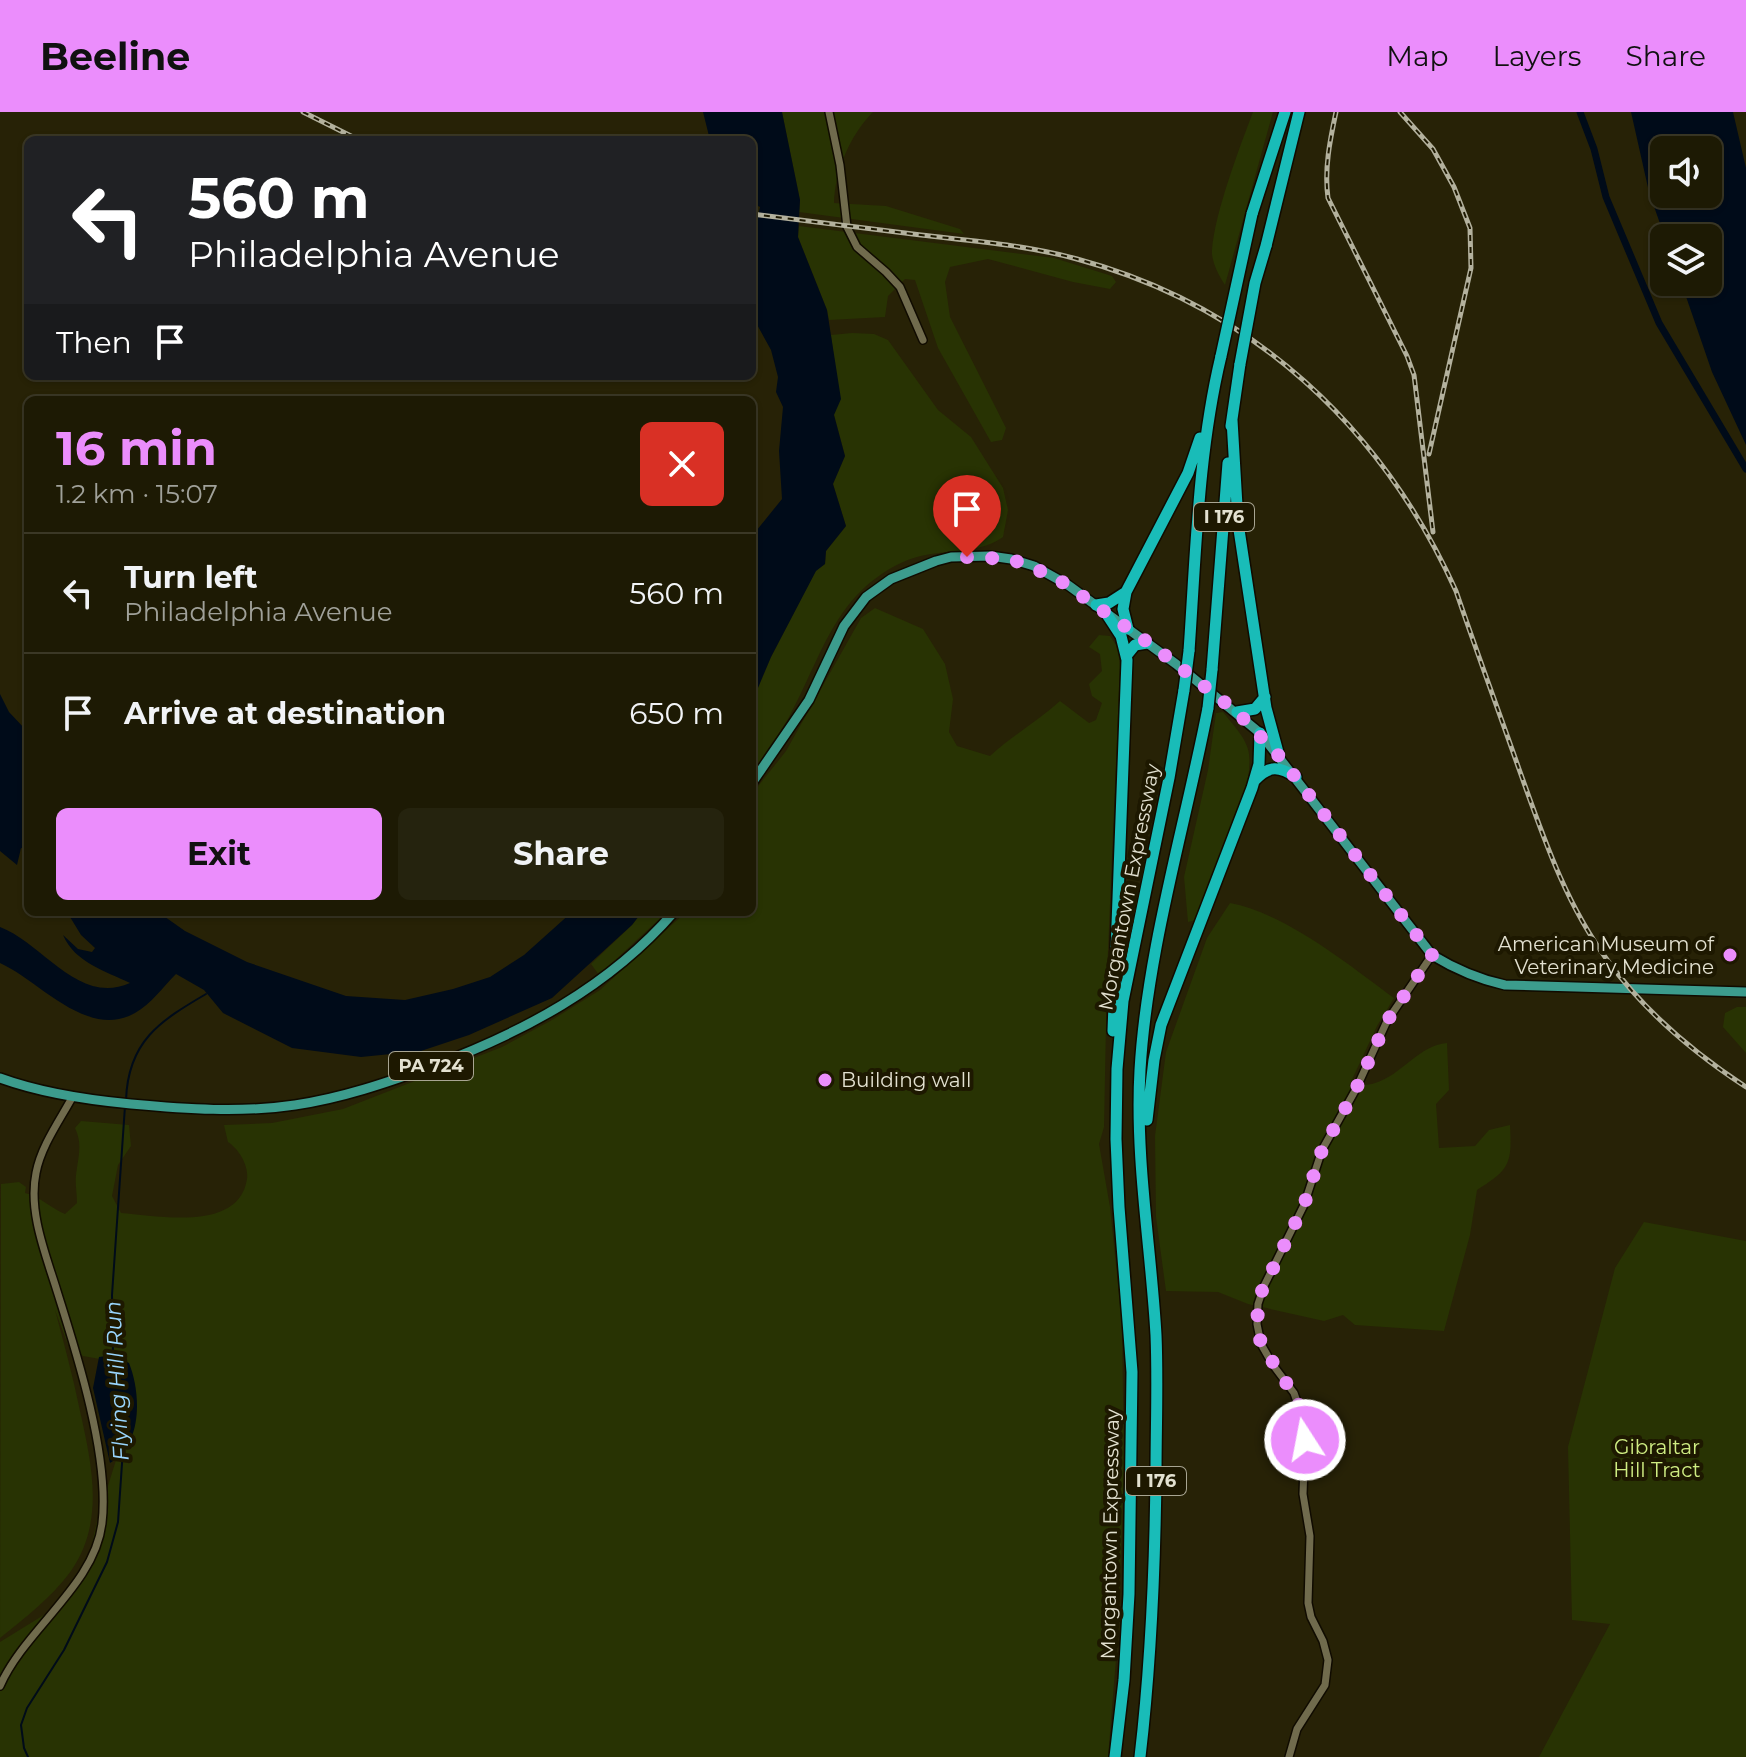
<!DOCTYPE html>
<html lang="en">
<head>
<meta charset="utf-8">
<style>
	body { margin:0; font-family:Montserrat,sans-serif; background:#25230e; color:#f1f3f6; height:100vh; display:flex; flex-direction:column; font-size:30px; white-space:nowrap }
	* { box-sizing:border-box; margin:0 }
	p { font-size:26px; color:#a0a19a }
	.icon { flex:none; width:44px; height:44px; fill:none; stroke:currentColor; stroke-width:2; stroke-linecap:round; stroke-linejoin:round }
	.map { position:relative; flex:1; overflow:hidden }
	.side { position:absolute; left:24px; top:284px; width:732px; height:520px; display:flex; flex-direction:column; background:#1d1a04; border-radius:12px; box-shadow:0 2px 6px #0004,0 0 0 2px #3b3826 }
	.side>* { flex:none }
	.top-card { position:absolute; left:24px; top:24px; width:732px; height:244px; border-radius:12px; box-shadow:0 2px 6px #0004,0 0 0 2px #3b3826; background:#202124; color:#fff; overflow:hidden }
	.buttons { position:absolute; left:1650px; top:24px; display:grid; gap:16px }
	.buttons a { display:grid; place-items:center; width:72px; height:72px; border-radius:12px; background:#1d1a04; box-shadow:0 2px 6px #0004,0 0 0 2px #3b3826; font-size:40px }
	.pin { position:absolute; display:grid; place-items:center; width:68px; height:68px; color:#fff; margin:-82px -34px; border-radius:50% 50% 50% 0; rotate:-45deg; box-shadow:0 0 8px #0007 }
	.pin .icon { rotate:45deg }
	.me { position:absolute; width:88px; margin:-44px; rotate:349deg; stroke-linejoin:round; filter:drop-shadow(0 0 6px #0008) }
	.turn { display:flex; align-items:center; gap:28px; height:168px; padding:0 32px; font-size:36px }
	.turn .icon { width:104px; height:104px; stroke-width:2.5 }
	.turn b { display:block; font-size:56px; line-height:68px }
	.then { display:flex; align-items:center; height:76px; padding:0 32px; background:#0003; gap:16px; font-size:30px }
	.round { display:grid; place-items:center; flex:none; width:84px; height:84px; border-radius:12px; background:#25230e }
	.headline { display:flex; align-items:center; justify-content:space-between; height:136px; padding:0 32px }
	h1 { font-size:48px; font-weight:700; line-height:60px; color:#eb8dfc }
	.button { display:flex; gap:16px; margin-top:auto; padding:16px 32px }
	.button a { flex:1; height:92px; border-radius:12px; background:#eb8dfc; color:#111; font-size:32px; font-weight:700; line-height:92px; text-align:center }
	.button a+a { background:#25230e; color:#f1f3f6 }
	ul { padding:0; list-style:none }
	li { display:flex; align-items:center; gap:24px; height:120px; padding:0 32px; border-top:2px solid #3b3826 }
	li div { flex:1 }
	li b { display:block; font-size:30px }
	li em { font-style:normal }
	header { display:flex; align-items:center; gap:48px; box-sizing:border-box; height:112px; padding:0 40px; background:#eb8dfc; color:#111 }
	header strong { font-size:38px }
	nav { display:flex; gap:44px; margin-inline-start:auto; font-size:28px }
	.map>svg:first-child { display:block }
	.green { fill:#283303 }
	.water { fill:#000b19; fill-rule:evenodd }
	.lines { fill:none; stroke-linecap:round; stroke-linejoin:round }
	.stream { stroke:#000b19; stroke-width:2 }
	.canal { stroke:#000b19; stroke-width:7 }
	.minor-casing { stroke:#100b00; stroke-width:10 }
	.major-casing { stroke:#100b00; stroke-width:12 }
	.highway-casing { stroke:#100b00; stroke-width:14 }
	.minor { stroke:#706b4d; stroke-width:7 }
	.major { stroke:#3c9c8d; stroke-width:9 }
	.highway { stroke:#19bcb8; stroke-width:11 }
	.rail-casing { stroke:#b3b19d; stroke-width:5 }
	.rail { stroke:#1d1800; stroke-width:2; stroke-dasharray:6; stroke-linecap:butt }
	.highway-bridge-casing { stroke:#100b00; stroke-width:14; stroke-linecap:butt }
	.highway-bridge { stroke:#19bcb8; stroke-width:11 }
	.route { stroke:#eb8dfc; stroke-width:14; stroke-dasharray:0 25.2 }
	.poi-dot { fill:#eb8dfc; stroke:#1d1800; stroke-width:3 }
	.labels { text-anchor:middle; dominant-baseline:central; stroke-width:8; stroke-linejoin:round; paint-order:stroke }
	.shield { fill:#1d1800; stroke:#a8a592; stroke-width:2 }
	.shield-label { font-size:18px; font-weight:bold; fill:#e3e1d0 }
	.street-label { font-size:20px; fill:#e3e1d0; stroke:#1d1800 }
	.poi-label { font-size:20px; fill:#e3e1d0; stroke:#1d1800; text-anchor:end }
	.park-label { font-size:20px; fill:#cfed82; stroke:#1d1800 }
	.water-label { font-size:22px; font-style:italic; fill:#99d5fd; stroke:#1d1800 }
</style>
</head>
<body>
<header>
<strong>Beeline</strong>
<nav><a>Map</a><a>Layers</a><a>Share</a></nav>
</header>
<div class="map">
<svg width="1746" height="1645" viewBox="0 0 1746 1645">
	<rect width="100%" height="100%" fill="#272206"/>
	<path class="green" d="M782,0H873C850,23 835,59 834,91L886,94L960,117L964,122L799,100L800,88Z
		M1253,0H1273L1225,173C1219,164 1211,149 1212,138C1215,100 1239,37 1253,0Z
		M799,114L1054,146L1112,164L1116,170L1110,177L1073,170L988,147L950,155L945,170L950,205L1006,316L1002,328L991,330L938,236L915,168L905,167L888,184L885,205L829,208L827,198L798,125Z
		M852,221L874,222L888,228L938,298L971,325L1003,376L1008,398L1003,425C975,445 935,435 903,450C834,482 822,545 789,605C778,625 764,643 752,662V590L771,545L816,458L825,452L826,439L846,414L833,372L845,344L834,303V247L831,223Z
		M875,496L923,517L945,552L953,587L949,620L957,634L990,644C1012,624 1038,609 1060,589L1089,611L1096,608L1102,591L1092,584L1089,572L1102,559L1100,542L1089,535L1099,523L1110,524L1118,536L1120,555L1107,862L1104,1015L1099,1032L1110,1095L1122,1212L1124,1354L1118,1523L1108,1645H0V1530L60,1493L88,1449L97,1409L121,1332L117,1250L83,1244L68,1233L55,1198C64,1231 73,1265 80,1299C92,1353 105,1410 71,1459C51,1486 26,1505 0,1526L1,1072L19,1070L26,1075L25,1081C40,1084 50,1096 65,1102L77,1091C77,1082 75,1072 76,1063C78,1046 83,1032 75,1016L81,1009L129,1013L131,1034L118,1053L112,1084L121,1101C159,1104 239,1120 247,1067C249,1054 239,1037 228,1030L224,1013L272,1011L343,997L502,935L552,908L600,878L686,800H752V682L786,639L861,506Z
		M1223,600C1232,612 1247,626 1249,642C1254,686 1213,765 1196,808L1188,810L1184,765L1208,658L1216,601Z
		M1230,791C1285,801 1349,853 1394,886L1377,914L1349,974C1357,973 1367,974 1375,971C1402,963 1419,933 1447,931L1449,978L1436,992L1439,1036L1475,1034L1489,1018L1510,1013C1512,1052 1510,1057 1477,1078L1470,1123L1444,1219L1355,1213L1343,1203L1324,1209L1248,1192L1218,1180L1166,1179L1156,1105L1155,1024L1166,940L1207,826Z
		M642,800H667L599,863L591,852L632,813Z
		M1737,895H1746V941L1723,915L1725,901Z
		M1644,1110L1746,1129V1645H1539L1610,1512L1572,1508L1568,1335L1615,1156Z"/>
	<path class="water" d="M703,0H782L800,88L798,125L827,198L841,287L834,303L845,344L833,372L846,414L826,439L825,452L816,459L771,545L752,590V424L782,387L779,339L783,295L776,280L778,265L771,238L755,209L752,186V110L757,108L760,95L752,91V28H710Z
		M1631,0H1733L1746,56V333L1712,260L1681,170H1708V126H1665L1649,80ZM1708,38V82H1664V38Z
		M0,582L9,600L25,617L28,636V738L21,736L17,753L0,739Z
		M67,800H158L185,819L247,850L346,884L405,888L453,877L490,865L524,843L572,800H642L632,813L552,886L469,923L421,939L361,945L292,936L223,901L204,878L176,862C163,875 151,892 135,901C87,928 40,869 0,851V815C43,831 78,894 130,871C106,859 75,851 63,823L78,837L92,840L95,836L81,823Z
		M113,1243L129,1251C141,1281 143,1332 110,1351L93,1276L99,1245Z"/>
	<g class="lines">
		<path class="stream" d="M126,988C128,929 160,909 206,882
			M113,1243L112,1183L125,994
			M28,1645L24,1636L21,1613L27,1596L64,1538L107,1450L118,1410L123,1337"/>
		<path class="canal" d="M1580,0L1594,37L1606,85L1659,211L1746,357"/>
		<g class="minor-casing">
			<path id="minor" d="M829,0L840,53L847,115L857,135L886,160L900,175L923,228
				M0,1574C25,1517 95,1473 102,1411C110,1346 77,1242 57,1179C46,1143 28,1100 36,1061C41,1034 60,1008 73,984
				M1289,1645L1297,1617L1325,1573L1328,1548L1323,1529L1311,1505L1308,1491L1310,1424L1303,1382L1305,1328L1302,1304L1294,1281L1273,1253L1261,1232L1257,1212L1258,1192L1264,1174L1304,1093L1322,1038L1356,977L1387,909L1432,843"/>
		</g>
		<g class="major-casing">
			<path id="major" d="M752,671L809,588L844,514L866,485L891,467L936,449L951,445L990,444L1011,447L1034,454L1068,473L1176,552L1260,621L1432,843C1455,857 1477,867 1505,873L1746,880
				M0,966C41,981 88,988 131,992C185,997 242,1001 295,993C342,986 386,971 430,955C522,921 609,875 674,800"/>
		</g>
		<g class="highway-casing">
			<path id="highway" d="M1252,102L1285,0
				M1266,134L1299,0
				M1232,308L1238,411L1266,596L1279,644
				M1231,314L1240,252
				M1096,493L1109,491L1126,480
				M1106,501L1121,524L1127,548L1113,919
				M1128,517L1123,497L1126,480L1188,361L1200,326
				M1189,539C1196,440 1198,340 1221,244
				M1126,544L1135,533L1147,531
				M1212,558L1228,351
				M1237,600L1255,597L1265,585
				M1255,668C1269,653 1279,654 1296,665
				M1147,1008L1154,948L1161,913L1252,676L1259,652L1260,621
				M1115,1645L1124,1568L1129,1482L1132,1260L1119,1095L1116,1027L1117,957L1123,889L1169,666L1184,578
				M1140,1645C1151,1551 1155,1457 1156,1362C1156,1316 1158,1269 1156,1223C1151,1135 1135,1047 1140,958C1147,839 1185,714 1208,596"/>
		</g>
		<use href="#minor" class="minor"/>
		<use href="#major" class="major"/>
		<use href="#highway" class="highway"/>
		<g class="rail-casing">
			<path id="rail" d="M303,0L359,28
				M1336,0C1330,28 1324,57 1328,86L1407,244L1414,263L1433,420
				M1400,0L1433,37L1454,75L1470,116L1471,156L1429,342
				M752,102C808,109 864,116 921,123C973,129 1026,133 1077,147C1252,194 1382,315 1456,479C1476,538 1498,597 1519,657C1543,724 1565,791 1608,849C1645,900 1694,941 1746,975"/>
		</g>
		<use href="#rail" class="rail"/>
		<g class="highway-bridge-casing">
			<path id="highway-bridge" d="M1221,244L1252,102
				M1240,252L1255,171L1266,134
				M1184,578L1189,539
				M1208,596L1212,558"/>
		</g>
		<use href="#highway-bridge" class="highway-bridge"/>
	</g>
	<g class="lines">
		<path class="route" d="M967,445L1011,447L1055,465L1153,534L1237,600L1279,644L1432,843L1387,909L1356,977L1322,1038L1304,1093L1259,1185L1257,1212L1261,1232L1298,1289L1305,1328"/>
	</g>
	<g class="poi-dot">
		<circle cx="1730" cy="843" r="8"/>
		<circle cx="825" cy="968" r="8"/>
	</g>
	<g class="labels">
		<g class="shield">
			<rect x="1194" y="391" width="60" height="28" rx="6"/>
			<rect x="389" y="940" width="84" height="28" rx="6"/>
			<rect x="1126" y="1355" width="60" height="28" rx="6"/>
		</g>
		<g class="shield-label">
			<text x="1224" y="405">I 176</text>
			<text x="431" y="954">PA 724</text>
			<text x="1156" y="1369">I 176</text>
		</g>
		<g class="street-label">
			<text transform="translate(1129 775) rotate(-79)">Morgantown Expressway</text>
			<text transform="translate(1110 1422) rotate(-89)">Morgantown Expressway</text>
		</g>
		<g class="poi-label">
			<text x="1714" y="832">American Museum of<tspan x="1714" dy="23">Veterinary Medicine</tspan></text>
			<text x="841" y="968" text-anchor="start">Building wall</text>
		</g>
		<g class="park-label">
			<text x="1657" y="1335">Gibraltar<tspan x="1657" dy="23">Hill Tract</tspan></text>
		</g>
		<g class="water-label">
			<text transform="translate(117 1269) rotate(-93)">Flying Hill Run</text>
		</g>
	</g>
</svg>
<div class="buttons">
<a><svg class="icon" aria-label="sound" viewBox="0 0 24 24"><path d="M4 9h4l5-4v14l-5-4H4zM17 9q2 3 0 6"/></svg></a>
<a><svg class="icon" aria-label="layers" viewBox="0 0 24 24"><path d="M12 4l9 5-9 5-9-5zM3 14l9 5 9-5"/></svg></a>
</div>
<div class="pin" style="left:967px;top:445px;background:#d93025"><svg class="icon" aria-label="arrive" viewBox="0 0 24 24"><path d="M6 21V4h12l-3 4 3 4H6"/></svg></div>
<svg class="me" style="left:1305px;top:1328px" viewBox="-20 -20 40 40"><circle r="17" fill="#eb8dfc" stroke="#fff" stroke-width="3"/><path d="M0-11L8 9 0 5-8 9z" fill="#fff"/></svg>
<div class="top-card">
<div class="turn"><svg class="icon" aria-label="left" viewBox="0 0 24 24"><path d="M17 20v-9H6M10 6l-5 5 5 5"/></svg><div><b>560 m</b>Philadelphia Avenue</div></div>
<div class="then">Then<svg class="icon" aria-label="arrive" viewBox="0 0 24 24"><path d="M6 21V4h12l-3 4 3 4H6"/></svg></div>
</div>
<section class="side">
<div class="headline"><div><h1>16 min</h1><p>1.2 km · 15:07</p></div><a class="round" style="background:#d93025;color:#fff"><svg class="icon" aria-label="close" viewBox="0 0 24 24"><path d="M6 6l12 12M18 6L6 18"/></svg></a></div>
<ul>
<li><svg class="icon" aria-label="left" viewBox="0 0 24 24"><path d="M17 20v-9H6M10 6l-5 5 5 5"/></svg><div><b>Turn left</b><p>Philadelphia Avenue</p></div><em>560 m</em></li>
<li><svg class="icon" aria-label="arrive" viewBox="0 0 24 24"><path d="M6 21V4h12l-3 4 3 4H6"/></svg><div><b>Arrive at destination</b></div><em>650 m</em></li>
</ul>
<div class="button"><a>Exit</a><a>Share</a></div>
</section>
</div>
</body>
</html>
